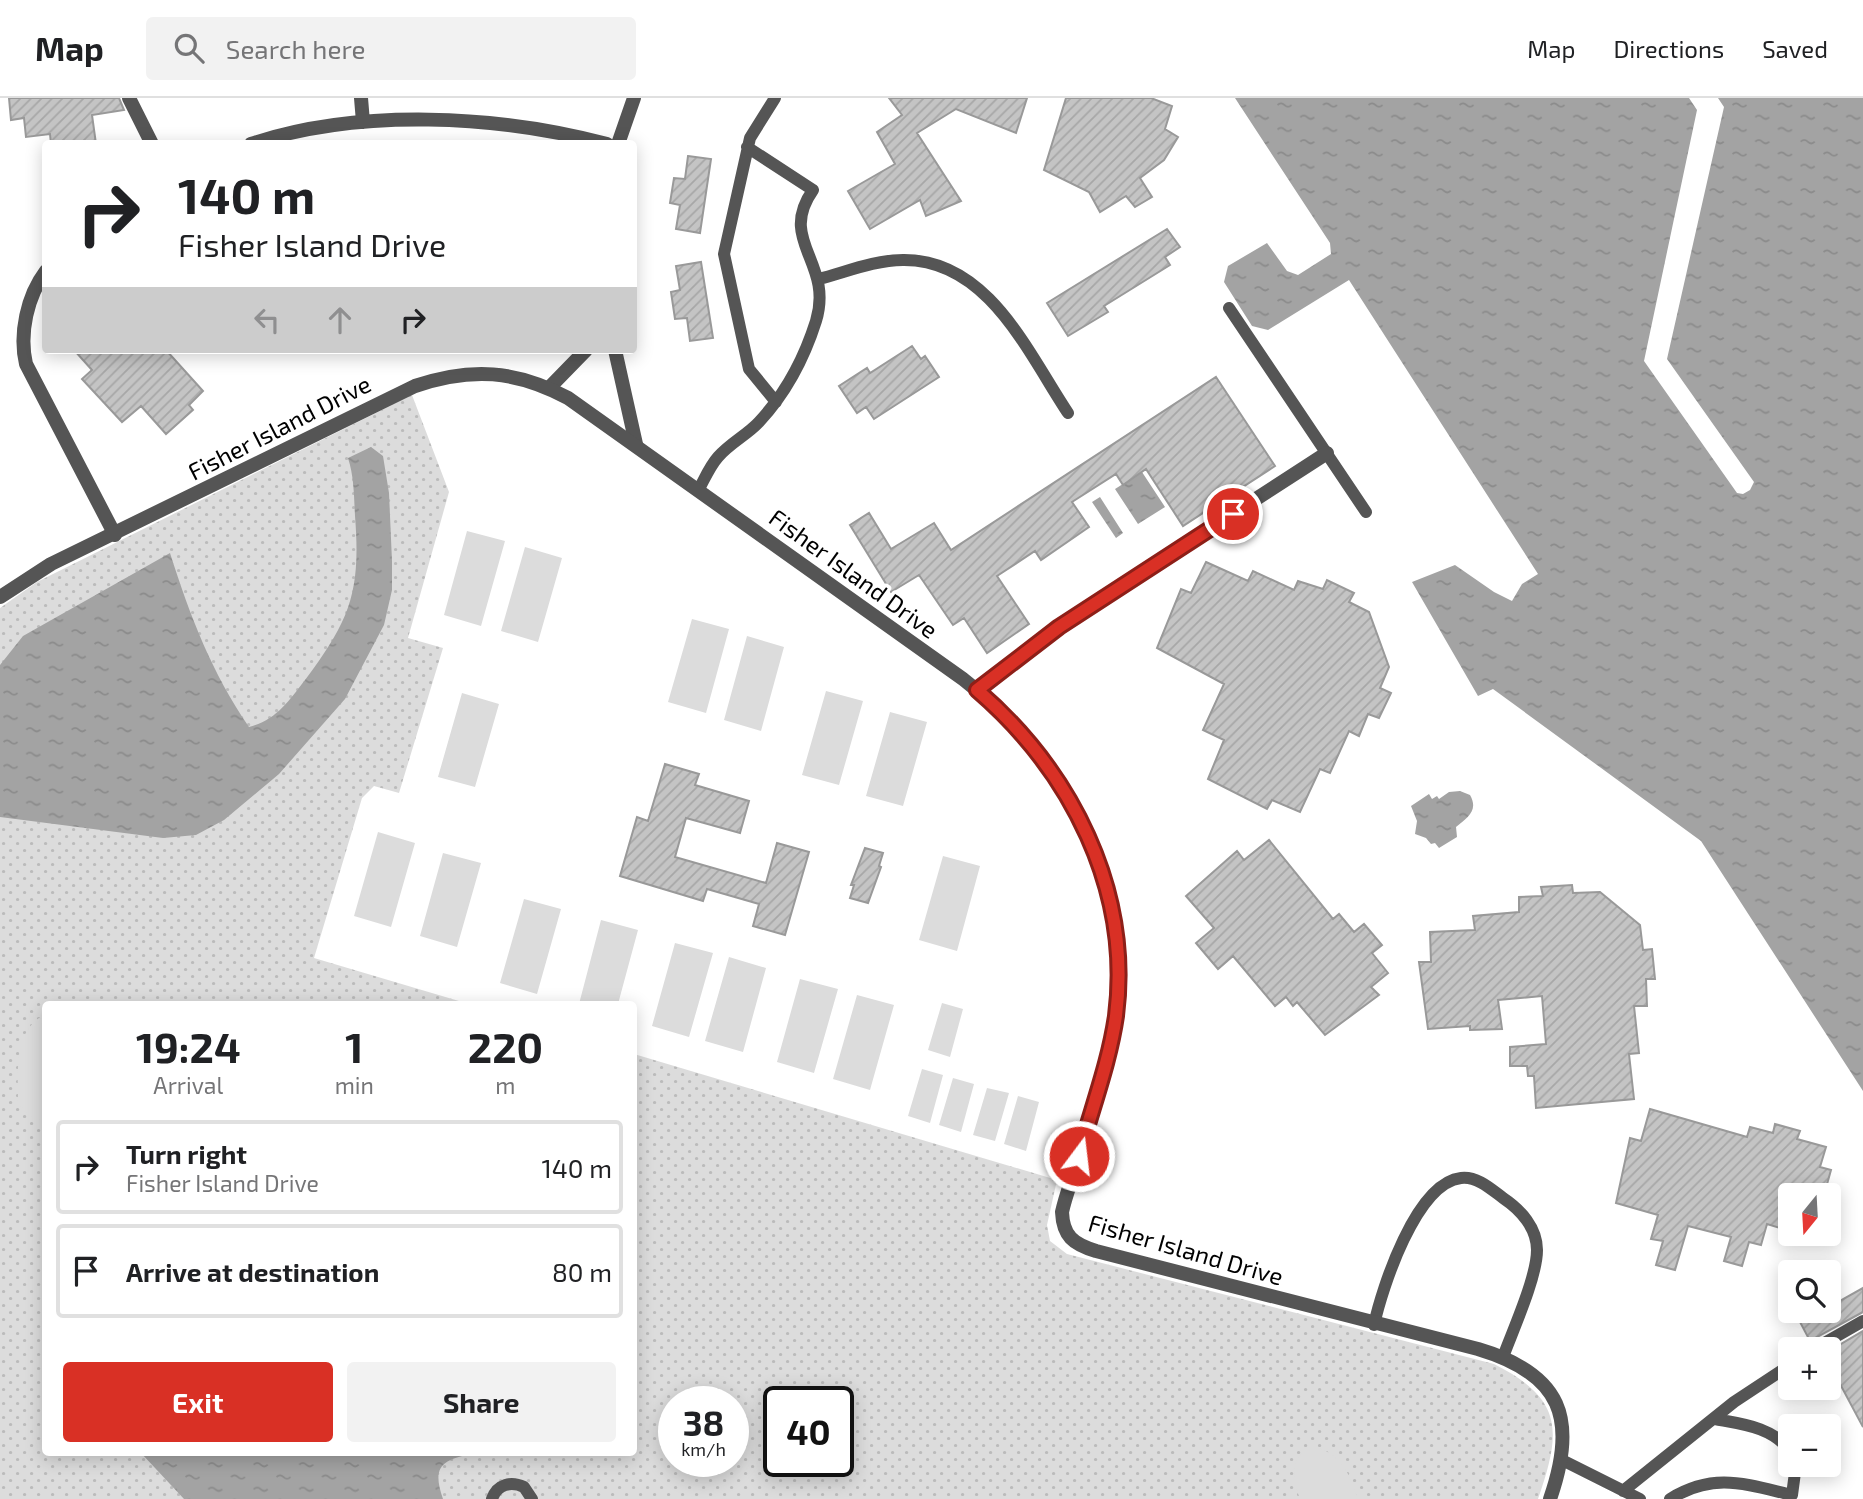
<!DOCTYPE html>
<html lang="en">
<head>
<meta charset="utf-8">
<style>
	body { margin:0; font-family:"Exo 2",sans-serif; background:#f2f2f2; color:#202124; height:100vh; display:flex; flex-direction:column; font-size:26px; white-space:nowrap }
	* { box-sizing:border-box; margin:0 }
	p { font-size:23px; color:#757577 }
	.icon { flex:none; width:38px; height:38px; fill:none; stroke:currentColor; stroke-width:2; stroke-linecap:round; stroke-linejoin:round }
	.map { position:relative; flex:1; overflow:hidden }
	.drawer { position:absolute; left:42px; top:903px; width:595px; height:455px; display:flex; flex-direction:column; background:#fff; border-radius:7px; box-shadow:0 4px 18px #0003 }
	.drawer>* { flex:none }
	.banner { position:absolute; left:42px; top:42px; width:595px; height:214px; border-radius:7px; box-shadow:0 4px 18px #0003; background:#fff; color:#202124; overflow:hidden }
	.needle { width:46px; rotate:198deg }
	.tools { position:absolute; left:1778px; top:1085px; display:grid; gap:14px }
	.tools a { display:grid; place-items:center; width:63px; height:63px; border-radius:7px; background:#fff; box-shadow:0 4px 18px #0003; font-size:35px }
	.speed { position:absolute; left:658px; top:1288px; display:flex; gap:14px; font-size:35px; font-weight:700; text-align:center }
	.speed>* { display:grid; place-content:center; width:91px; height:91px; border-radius:50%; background:#fff; box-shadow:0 4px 18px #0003; line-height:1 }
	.speed small { font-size:18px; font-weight:400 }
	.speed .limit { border:4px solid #111; border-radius:10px; background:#fff; color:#111 }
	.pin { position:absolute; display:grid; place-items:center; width:60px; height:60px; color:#fff; margin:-30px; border:4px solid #fff; border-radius:50%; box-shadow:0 2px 7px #0007 }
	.me { position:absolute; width:77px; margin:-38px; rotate:15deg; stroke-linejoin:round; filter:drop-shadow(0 0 5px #0008) }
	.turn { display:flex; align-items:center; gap:24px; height:147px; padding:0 21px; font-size:32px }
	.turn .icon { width:91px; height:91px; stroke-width:2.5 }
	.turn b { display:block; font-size:49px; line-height:60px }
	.lanes { display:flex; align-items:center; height:66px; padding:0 21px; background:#0003; justify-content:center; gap:35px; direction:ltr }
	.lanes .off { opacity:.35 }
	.eta { display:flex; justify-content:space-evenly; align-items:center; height:119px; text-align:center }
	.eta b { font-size:42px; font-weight:700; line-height:49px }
	.primary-button { display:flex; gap:14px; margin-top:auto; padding:14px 21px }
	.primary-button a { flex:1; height:80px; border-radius:7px; background:#d93025; color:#fff; font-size:28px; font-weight:700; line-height:80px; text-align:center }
	.primary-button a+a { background:#f2f2f2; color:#202124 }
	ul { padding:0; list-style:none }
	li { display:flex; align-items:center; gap:21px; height:94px; margin:0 14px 10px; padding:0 7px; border:4px solid #e0e0e0; border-radius:7px }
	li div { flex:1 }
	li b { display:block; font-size:26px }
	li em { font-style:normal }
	header { display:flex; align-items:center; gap:42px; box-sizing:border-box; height:98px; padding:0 35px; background:#fff; border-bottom:2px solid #e0e0e0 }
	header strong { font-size:33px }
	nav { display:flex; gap:38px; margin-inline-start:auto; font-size:24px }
	.search { width:490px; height:63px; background:#f2f2f2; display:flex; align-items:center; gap:18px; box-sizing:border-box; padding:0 24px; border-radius:7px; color:#757577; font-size:26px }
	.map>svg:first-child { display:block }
	.grass { fill:url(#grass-dots); fill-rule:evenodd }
	.garden { fill:#dcdcdc }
	.water { fill:url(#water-ripples) }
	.pier { fill:#fff }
	.building { fill:url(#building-hatch); stroke:#999; stroke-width:2 }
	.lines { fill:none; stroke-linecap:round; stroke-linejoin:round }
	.service { stroke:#555; stroke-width:12 }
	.minor { stroke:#555; stroke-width:14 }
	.tertiary { stroke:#555; stroke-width:14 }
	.route-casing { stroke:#8d1f18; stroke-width:18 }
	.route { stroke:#d93025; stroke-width:12 }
	.labels { text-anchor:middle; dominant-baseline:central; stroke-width:7; stroke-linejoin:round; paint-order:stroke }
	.street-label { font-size:24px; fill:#000; stroke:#fff }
</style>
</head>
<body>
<header>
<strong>Map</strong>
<div class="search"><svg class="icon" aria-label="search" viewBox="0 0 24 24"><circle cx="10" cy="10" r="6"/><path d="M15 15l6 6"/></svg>Search here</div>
<nav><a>Map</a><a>Directions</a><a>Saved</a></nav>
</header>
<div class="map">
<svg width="1863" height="1401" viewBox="0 0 1863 1401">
	<defs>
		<pattern id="grass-dots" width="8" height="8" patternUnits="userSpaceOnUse" patternTransform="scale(1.75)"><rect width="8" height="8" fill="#dcdcdc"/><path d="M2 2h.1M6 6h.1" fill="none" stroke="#bbb" stroke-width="1.8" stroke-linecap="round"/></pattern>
		<pattern id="water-ripples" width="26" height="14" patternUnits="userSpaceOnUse" patternTransform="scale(1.75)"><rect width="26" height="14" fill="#a3a3a3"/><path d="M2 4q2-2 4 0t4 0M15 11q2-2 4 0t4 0" fill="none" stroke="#8b8b8b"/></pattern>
		<pattern id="building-hatch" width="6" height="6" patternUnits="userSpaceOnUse" patternTransform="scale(1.75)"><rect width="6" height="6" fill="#c4c4c4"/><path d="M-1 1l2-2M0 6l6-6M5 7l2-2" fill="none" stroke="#a7a7a7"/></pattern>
	</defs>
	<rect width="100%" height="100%" fill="#fff"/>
	<path class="grass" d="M412,297L449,394L408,540L443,550L399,695L374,688L362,700L314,860L469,906H46V1354H634V956L1057,1082L1047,1127L1050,1143L1067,1156L1494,1266C1563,1301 1562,1332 1538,1401H0V510L37,484ZM674,1304H733V1363H674ZM779,1304H838V1363H779Z"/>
	<path class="garden" d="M467,433L505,443L481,528L444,517Z
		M525,449L562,460L538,544L501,533Z
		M692,521L729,531L706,615L668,604Z
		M747,538L784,549L761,633L724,622Z
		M826,593L863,603L839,687L802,677Z
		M462,595L499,606L475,689L438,679Z
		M890,614L927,624L903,708L866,698Z
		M378,734L415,745L391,829L354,818Z
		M443,755L481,765L457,849L420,838Z
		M943,758L980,768L957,853L919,842Z
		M524,801L561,811L537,896L500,885Z
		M601,822L638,832L618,906H579Z
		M675,845L713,855L689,939L652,928Z
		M729,859L766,870L743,954L705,943Z
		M800,881L838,891L814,975L777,964Z
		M857,897L894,907L870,992L833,981Z
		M942,905L963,911L950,959L928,952Z
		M39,920L45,921V1024L29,1018L18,1005C18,978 14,937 39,920Z
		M922,971L943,977L930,1025L908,1018Z
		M953,980L974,986L961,1034L939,1027Z
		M987,990L1009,995L995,1043L973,1037Z
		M1018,998L1039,1004L1026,1053L1004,1046Z
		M1313,1348C1341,1356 1349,1374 1358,1401H1300C1292,1380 1289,1358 1313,1348Z"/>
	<path class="water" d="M1235,0H1863V993L1701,743L1493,591L1478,598L1412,484L1455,467L1494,494L1512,503L1522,486L1538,476L1349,182L1268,232L1252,228L1224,184L1228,168L1267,145L1287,173L1298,177L1331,156L1330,145Z
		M371,349L383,358L389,395L392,463V492L384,527L345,601L279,676L224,722L196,737L163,740L0,719V567L23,538L170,455C190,518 212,575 249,629C276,622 288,604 305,582C350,522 361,494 355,418C354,399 354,378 348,360Z
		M1142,374L1165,409L1138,426L1115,391Z
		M1100,399L1123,435L1116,440L1092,404Z
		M1460,693L1470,697C1479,713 1467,720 1456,729L1457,739L1439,750L1435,745L1431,746L1426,740L1415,736L1417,723L1411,708L1429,696L1432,701L1437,698L1439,701L1449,694Z
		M141,1355H474C443,1362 431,1367 443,1401H184Z"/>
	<path class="pier" d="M1689,0H1718L1724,9L1667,261L1754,384L1750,392L1743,396L1737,395L1644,263L1697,12Z"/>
	<path class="building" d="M9,0H119L124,12L92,17L96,46H51L50,36L26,39L24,20L11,22Z
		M889,0H1027L1016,35L956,11L917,35L961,103L926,118L920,102L870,131L848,93L895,66L877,34L902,17Z
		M1066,0H1151L1172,8L1165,31L1178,39L1164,62L1140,80L1152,99L1135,109L1126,98L1100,114L1089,94L1044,72Z
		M688,58L711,61L700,135L676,131L680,107L670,105L674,80L685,81Z
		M1167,131L1180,149L1165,159L1170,167L1104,208L1108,214L1068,238L1047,205Z
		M701,164L713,240L690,243L687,220L675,221L671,194L680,192L676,168Z
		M912,248L921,261L925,258L939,279L874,321L866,309L857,315L839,288L867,270L870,275Z
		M74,252H166L203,293L189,307L193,312L166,336L141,308L122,324L82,281L92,272Z
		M1216,279L1275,368L1183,428L1146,371L1123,387L1116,376L1072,404L1089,429L1041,462L1035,453L997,478L1029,526L987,555L964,520L953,527L919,477L891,494L850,427L869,415L891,451L934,425L951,452Z
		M1206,464L1248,483L1253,473L1294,492L1298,483L1323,491L1327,482L1354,495L1349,504L1369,514L1389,569L1380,590L1391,595L1379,620L1368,616L1359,638L1349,633L1330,675L1320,671L1300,714L1272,702L1267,711L1208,681L1224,642L1203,632L1224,586L1157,550L1181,491L1191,495Z
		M665,666L699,676L695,687L749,703L740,735L686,720L675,759L766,785L777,745L809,754L785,837L753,828L759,806L707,791L703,803L620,778L637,719L648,723Z
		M1269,742L1333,821L1339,816L1354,834L1364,826L1382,847L1372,855L1388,875L1371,889L1379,897L1325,937L1297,904L1293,908L1286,899L1275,908L1233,858L1218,871L1196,845L1214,830L1186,798L1237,753L1244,762Z
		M865,750L883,755L879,768L881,769L868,805L850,800L854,787H851Z
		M1572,787L1573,795L1600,794L1640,827L1643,852L1652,851L1655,881H1646L1647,908H1634L1639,955L1629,956L1634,1001L1536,1010L1534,978H1528L1527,968H1510V949L1546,946L1542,898L1498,902L1502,931L1470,932V928L1428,931L1419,864H1431L1430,834L1475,832L1473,818L1519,814V799L1543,798L1541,789Z
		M1650,1011L1747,1039L1750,1029L1773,1035L1775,1026L1800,1033L1797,1041L1826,1049L1820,1069L1831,1072L1824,1097H1790V1133L1767,1126L1761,1147L1749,1144L1742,1168L1724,1163L1731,1139L1688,1128L1675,1172L1656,1167L1663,1143L1651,1141L1658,1117L1616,1105L1630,1040L1641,1043Z
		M1863,1190V1214L1810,1243L1800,1224L1822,1213H1829V1209Z
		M1863,1233V1329L1839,1284L1829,1291V1253Z"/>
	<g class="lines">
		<path class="service" d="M775,0L750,40L724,156L749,271L776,304
			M819,181C846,174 875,162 903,162C988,161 1028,255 1068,315
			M1229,210L1366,414
			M699,391C705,380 710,368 718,359C730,345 747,337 759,324C786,295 804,261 816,223C834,164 777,143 813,92L747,49
			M1374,1227C1382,1190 1416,1085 1461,1080C1477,1078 1491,1091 1503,1100C1521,1112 1537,1130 1537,1152C1537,1179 1513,1232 1503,1259
			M1814,1251L1863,1223
			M1715,1321C1742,1326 1773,1329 1790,1353
			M1562,1362L1640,1401
			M1623,1393L1734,1304L1790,1267
			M492,1401C497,1386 511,1383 524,1389L532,1401
			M1670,1401C1714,1374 1745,1386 1792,1397L1796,1367"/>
		<path class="minor" d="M129,0L152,46
			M361,0L363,24
			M251,46C359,10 498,17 607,46
			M618,46L634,0
			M46,173C27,198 19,236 26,266L115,437
			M615,252L636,346
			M549,290L586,252
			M977,592L1072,520L1327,355"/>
		<path class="tertiary" d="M0,499L51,466L415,288C471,269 516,272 568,300L963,581C1067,662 1139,794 1113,929C1105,972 1091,1016 1079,1058C1074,1077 1066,1095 1062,1114C1063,1138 1073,1146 1096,1153L1478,1251C1562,1276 1578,1321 1550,1401"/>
	</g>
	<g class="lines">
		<g class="route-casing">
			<path id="route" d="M1079,1058C1091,1012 1109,966 1116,918C1132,792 1071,673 977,592L1059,529L1233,416"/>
		</g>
		<use href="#route" class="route"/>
	</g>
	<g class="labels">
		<g class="street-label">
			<text transform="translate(279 329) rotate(-27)">Fisher Island Drive</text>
			<text transform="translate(854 475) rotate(36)">Fisher Island Drive</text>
			<text transform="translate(1186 1151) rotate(16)">Fisher Island Drive</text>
		</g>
	</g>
</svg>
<div class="tools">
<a><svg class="needle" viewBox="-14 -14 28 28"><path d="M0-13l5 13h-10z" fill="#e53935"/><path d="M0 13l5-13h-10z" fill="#757577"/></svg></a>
<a><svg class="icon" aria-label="search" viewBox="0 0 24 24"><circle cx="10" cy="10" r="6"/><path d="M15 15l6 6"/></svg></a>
<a>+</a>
<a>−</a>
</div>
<div class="speed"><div>38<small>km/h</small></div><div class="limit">40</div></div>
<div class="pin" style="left:1233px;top:416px;background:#d93025"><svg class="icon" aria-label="arrive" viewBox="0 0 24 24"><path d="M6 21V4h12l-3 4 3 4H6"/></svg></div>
<svg class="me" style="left:1079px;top:1058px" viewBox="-20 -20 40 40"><circle r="17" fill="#d93025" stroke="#fff" stroke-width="3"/><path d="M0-11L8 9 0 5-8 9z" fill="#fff"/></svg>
<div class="banner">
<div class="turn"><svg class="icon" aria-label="right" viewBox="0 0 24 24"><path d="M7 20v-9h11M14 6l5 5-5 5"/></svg><div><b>140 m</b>Fisher Island Drive</div></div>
<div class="lanes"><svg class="icon off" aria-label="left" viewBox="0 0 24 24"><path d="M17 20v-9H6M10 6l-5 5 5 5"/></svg><svg class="icon off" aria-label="ahead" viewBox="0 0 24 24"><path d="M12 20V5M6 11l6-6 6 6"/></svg><svg class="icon" aria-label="right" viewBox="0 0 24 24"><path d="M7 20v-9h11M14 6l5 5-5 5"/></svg></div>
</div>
<section class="drawer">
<div class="eta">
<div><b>19:24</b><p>Arrival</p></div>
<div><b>1</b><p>min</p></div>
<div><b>220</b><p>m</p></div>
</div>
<ul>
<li><svg class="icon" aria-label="right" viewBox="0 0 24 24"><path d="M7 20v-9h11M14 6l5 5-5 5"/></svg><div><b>Turn right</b><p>Fisher Island Drive</p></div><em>140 m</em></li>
<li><svg class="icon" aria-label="arrive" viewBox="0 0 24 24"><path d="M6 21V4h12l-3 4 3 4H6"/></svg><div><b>Arrive at destination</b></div><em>80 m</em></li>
</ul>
<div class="primary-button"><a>Exit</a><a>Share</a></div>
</section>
</div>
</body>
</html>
